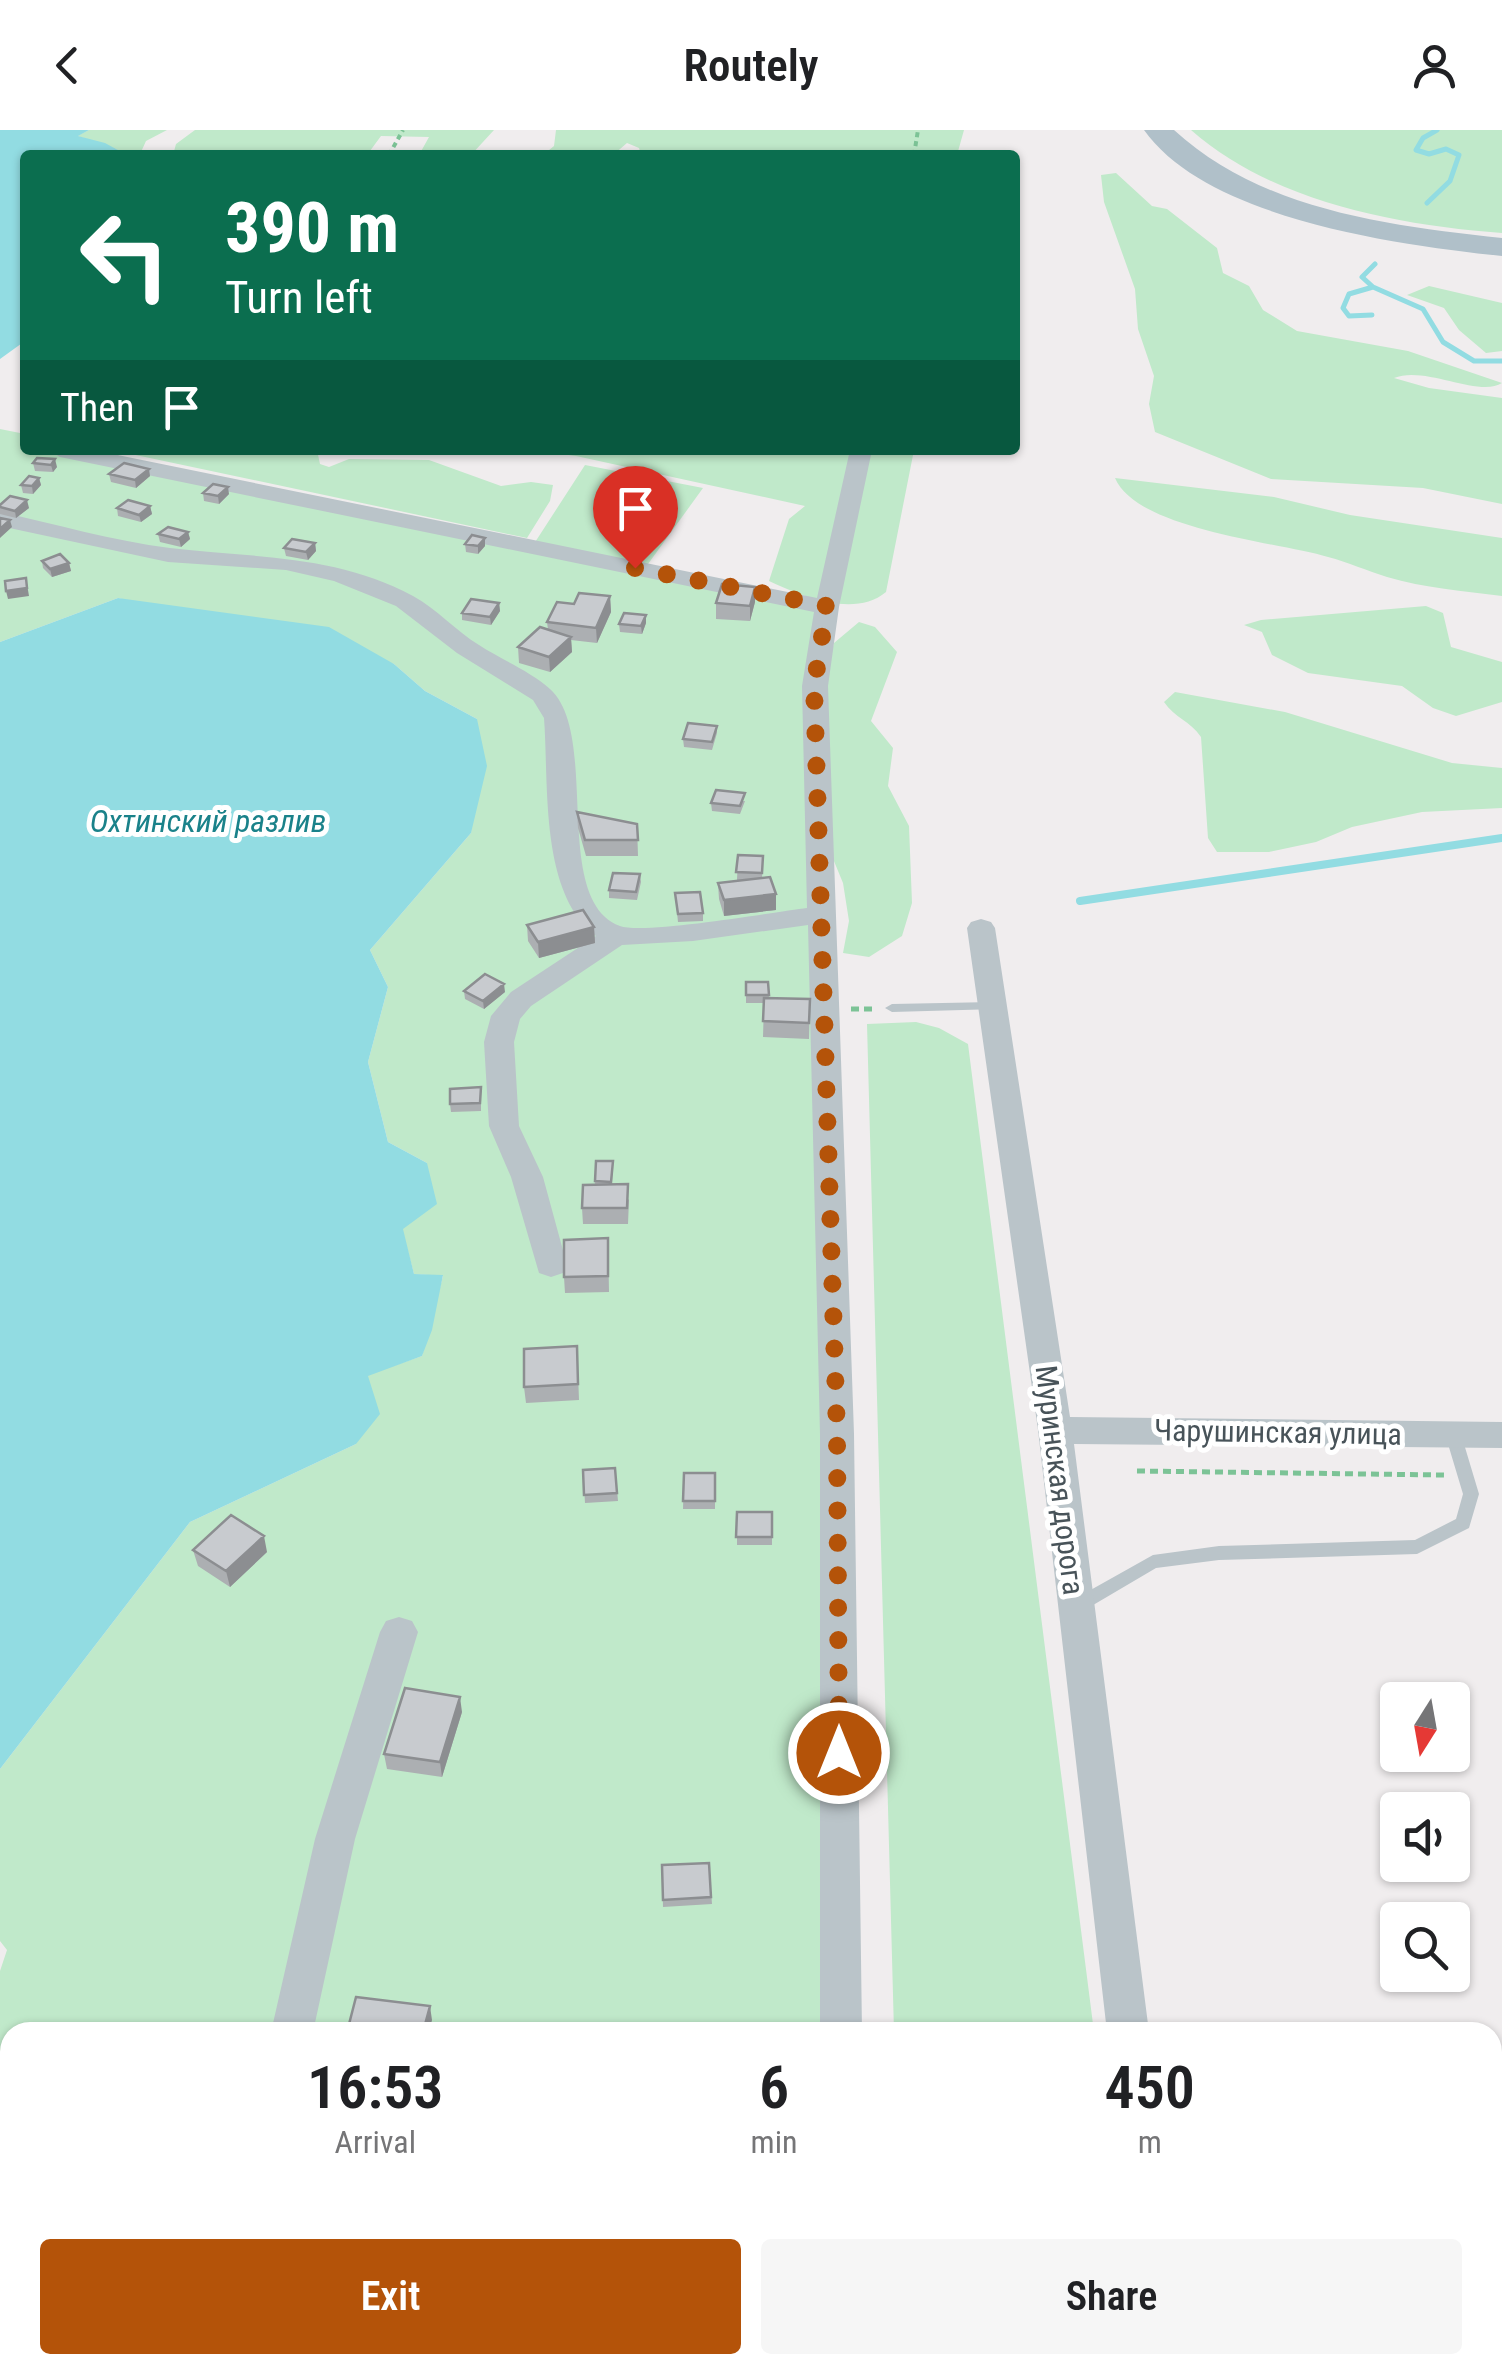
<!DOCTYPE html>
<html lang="en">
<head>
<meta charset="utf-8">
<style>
	body { margin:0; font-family:"Roboto Condensed",sans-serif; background:#f6f6f6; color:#202124; height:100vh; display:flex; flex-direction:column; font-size:38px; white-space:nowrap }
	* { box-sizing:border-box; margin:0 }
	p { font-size:32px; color:#757577 }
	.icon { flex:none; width:55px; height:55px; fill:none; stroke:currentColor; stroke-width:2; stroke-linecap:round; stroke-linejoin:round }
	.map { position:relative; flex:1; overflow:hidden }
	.drawer { position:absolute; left:0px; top:1892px; width:1502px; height:352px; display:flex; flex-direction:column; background:#fff; border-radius:30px 30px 0 0; box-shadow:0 2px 8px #0004 }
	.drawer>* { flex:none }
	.hud { position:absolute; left:20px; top:20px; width:1000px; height:305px; border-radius:10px; box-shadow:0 2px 8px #0004; background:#0b6e4f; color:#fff; overflow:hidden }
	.needle { width:65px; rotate:191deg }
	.tools { position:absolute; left:1380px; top:1552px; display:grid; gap:20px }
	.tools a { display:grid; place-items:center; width:90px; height:90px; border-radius:10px; background:#fff; box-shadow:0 2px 8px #0004; font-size:50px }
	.pin { position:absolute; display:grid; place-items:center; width:85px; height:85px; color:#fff; margin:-102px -42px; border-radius:50% 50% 50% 0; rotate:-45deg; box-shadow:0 0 10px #0007 }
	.pin .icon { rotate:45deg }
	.me { position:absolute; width:110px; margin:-55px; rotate:0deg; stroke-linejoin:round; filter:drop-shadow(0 0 8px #0008) }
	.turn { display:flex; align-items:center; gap:35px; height:210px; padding:0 40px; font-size:45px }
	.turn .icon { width:130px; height:130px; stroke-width:2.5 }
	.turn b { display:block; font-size:70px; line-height:85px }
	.then { display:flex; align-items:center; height:95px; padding:0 40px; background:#0003; gap:20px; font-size:38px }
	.eta { display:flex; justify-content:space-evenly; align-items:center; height:170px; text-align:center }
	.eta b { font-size:60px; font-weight:600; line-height:70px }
	.button { display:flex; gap:20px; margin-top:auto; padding:20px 40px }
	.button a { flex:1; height:115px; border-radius:10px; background:#b45309; color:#fff; font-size:40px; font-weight:600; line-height:115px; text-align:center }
	.button a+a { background:#f6f6f6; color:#202124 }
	header { display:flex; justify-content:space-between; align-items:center; height:130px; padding:0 40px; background:#fff; font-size:45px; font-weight:600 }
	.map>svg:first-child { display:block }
	.green { fill:#c0e9ca }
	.water { fill:#92dce2 }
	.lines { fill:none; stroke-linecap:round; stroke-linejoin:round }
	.stream-far1 { stroke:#92dce2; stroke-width:5 }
	.stream { stroke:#92dce2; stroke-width:8 }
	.path-far1 { stroke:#7cc396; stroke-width:4; stroke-dasharray:5 4; stroke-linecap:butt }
	.path { stroke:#7cc396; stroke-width:5; stroke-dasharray:8 5; stroke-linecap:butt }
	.lane { fill:#bac4c9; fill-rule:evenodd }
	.street { fill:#bac4c9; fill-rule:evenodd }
	.primary { fill:#b0c0c9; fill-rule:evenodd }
	.wall { fill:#acafb2 }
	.shaded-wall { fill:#8c8e91 }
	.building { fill:#c8cbcf; stroke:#8c8e91; stroke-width:2.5 }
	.route { stroke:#b45309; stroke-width:18; stroke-dasharray:0 32.4 }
	.labels { text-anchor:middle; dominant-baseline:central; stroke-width:10; stroke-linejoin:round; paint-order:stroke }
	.street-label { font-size:30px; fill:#485359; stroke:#fff }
	.water-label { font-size:32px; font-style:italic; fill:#1a828a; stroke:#fff }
</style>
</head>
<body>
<header><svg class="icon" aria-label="back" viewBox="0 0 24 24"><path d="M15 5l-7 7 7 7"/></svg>Routely<svg class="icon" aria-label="person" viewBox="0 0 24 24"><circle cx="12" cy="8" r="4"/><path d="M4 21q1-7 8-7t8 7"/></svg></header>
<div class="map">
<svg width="1502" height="2243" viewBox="0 0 1502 2243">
	<rect width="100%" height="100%" fill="#f0edee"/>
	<path class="green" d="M89,0H167L146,11L141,22L145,25C121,25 100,12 77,6Z
		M195,0H494L471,25H419L429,7L381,6L367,25H173L176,14Z
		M556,0H964L957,25H641L639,18L627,13L613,25H543L554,16Z
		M1191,0H1502V103C1396,95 1273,72 1191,0Z
		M1116,43L1152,76L1167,79L1217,118L1223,143L1249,156L1263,180L1297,201L1408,221L1502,253C1479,268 1425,235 1394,248L1429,258L1502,268V374L1423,358L1271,349L1155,302L1149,274L1154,246L1138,199L1135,159L1104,72L1101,45Z
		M1429,156L1502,173V221L1486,223L1459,200L1444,178L1407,165Z
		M0,299L25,304V320H93L530,420L585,335L703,358L643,441L819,481L806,574L846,1902H10V2235H857V2243H0V1841L7,1820L0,1811V1639L190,1392L356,1314L367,1245L422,1226L443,1146L414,1144L402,1099L427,1033L388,1012L368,932L388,857L370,820L471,703L477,589L425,561L394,534L118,468L0,512Z
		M112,320H317L320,334L329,337L349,329L429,330L501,356L531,352L553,355L550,371L527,408Z
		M532,320H914L886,462C855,488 803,467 769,451L789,389L805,376L576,326Z
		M1115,348L1274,367L1350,385L1502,408V466C1464,461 1424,458 1387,447C1367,441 1348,432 1328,427C1278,412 1137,400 1115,348Z
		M1426,476L1443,483L1451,517L1502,532V572L1456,586L1433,578L1402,556L1308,543L1272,525L1262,502L1244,495L1261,490Z
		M859,492L875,497L897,522L871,591L893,618L888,656L909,696L912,773L902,806L869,827L843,823L849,791L843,753L829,719L823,557L834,513Z
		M1175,562L1285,582L1452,633L1502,638V678L1422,682L1352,697L1316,712L1269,722H1217L1208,708L1201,607C1190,591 1175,588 1164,572Z
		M916,892L939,898L968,914L1094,1902H894L867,894Z"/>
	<path class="water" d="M0,0H89L78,6L105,13L127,25H25V211L0,229Z
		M118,468L329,497L394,534L425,561L477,589L487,636L471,703L370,820L388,857L368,932L388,1012L427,1033L437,1074L403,1099L414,1144L443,1145L432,1200L422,1226L368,1246L380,1284L356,1314L190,1392L0,1639V512Z"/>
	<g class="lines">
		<path class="stream-far1" d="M1427,73L1450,51L1459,25L1446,19L1429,24L1416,20L1423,8L1437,0
			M1375,134L1362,147L1373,157L1423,179L1443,212L1474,231H1502
			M1372,185L1349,186L1343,178L1349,164L1373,157"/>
		<path class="stream" d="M1080,771L1502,708"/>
		<path class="path-far1" d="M389,25L403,0
			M914,25L918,0"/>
		<path class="path" d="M851,879H875
			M1137,1341L1444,1345"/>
		<path class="lane" d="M993,872L998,873L1000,876L998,879L892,882L885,878L892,874Z
			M1453,1298L1459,1300L1461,1304L1479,1364L1469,1398L1417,1424L1219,1430L1156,1438L1083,1481L1077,1483L1071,1481L1068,1476L1071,1471L1153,1425L1219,1416L1415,1410L1456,1389L1463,1364L1445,1304L1447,1300Z"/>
		<path class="street" d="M49,320H93L817,468L850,320H872L839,477L828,556L854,1304L862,1902H820V1304L808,795L693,811L622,815L531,876L520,889L514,912L519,996L543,1047L567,1135L563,1143L551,1147L539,1143L511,1047L489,996L484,912L491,886L511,862L596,806C539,763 549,653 544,588L533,570L457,523L396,476L334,451L286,440L168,432L0,396V382C56,394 113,411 170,418C253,428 336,424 413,466C437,479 456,501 479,515C502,530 530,541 550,559C601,605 550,770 620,796C644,805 775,782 807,778L802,556L814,482L60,327Z
			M981,789L991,792L995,798L1070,1287L1502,1292V1318L1074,1314L1149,1902H1107L1038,1300L967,798L971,792Z
			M399,1487L412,1491L418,1502L355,1709L313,1902H271L315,1709L380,1502L386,1491Z
			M192,2235H238L237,2243H191Z
			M441,2235H487L485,2243H439Z
			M827,2235H873V2243H827Z
			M1167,2235H1213L1215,2243H1169Z"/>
		<path class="primary" d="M1144,0H1174C1261,80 1389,96 1502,108V126C1400,115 1208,90 1144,0Z"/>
	</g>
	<path class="wall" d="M37,328L57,337L53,342L35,341L33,333Z
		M109,344L150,346L136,358L111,352Z
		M39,348L41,355L33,364L23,363L21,355Z
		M203,363L229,364L219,374L204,371Z
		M0,375L29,378L16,388L0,384Z
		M150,376L152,384L141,392L118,386L117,378Z
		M188,402L190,409L181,417L160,412L158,404Z
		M315,413L316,421L308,430L286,426L284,418Z
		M465,414L485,416L478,424L466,422Z
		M42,431L69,433L71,441L52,447L43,438Z
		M755,457V472L750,491L716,489V473Z
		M610,466L611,482L597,513L571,510L572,522L550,542L519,533L518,517L548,500L547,492L574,474Z
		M499,473L500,481L491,495L462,490V483Z
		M646,485V493L642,504L620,502L619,494Z
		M717,596V603L712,620L684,617L683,609Z
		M745,671L740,684L712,681L711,673Z
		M577,682L637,694L638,726H586L578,698Z
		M738,725L763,726L762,748L776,780L724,786L719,769L718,753L744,750H737Z
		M640,744L641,752L637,770L609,768V760Z
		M675,763L703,783V791L678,792Z
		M527,795L594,797L595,813L539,828L528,811Z
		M746,852H768L769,868L810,869L809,909L763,907L764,873H746Z
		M464,861L505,862L484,879L465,869Z
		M481,965V981L451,982L450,974Z
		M596,1031H613L612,1054L629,1070L628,1094H583L582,1078L595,1055Z
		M608,1108L609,1162L565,1163L564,1147Z
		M577,1216L579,1270L526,1273L524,1257Z
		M615,1338L618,1371L585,1373L583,1340Z
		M684,1343H715V1379H683Z
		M737,1382H772V1415H737Z
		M193,1420L267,1422L230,1457L198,1436Z
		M462,1582L442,1647L387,1639L384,1624Z
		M709,1733L712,1774L663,1777L662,1735Z"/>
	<path class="shaded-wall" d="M55,329L57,337L53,342L51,335Z
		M149,339L150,346L136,358L135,350Z
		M39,348L41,355L33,364L32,356Z
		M228,357L229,364L219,374L218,366Z
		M27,370L29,378L16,388L15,381Z
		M150,376L152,384L141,392L139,385Z
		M10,390L12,397L0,408V399Z
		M188,402L190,409L181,417L179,409Z
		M485,408V416L478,424V416Z
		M315,413L316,421L308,430L306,422Z
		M69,433L71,441L52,447L50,439Z
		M26,448L29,466L8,469L6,461Z
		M755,457V472L750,491V476Z
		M610,466L611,482L597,513L596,498Z
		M499,473L500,481L491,495L490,487Z
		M646,485V493L642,504L641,496Z
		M571,507L572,522L550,542L549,527Z
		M776,764V780L724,786V770Z
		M594,797L595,813L539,828L538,812Z
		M504,854L505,862L484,879L483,871Z
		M264,1406L267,1422L230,1457L226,1441Z
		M460,1567L462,1582L442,1647L440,1632Z
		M430,1876L432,1890L429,1902H423Z"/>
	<path class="building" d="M37,328L55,329L51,335L33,333Z
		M124,333L149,339L135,350L109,344Z
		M29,346L39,348L32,356L21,355Z
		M213,354L228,357L218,366L203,363Z
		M10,366L27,370L15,381L0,377V375Z
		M128,370L150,376L139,385L117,378Z
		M0,388L10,390L0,399Z
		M168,397L188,402L179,409L158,404Z
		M472,405L485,408L478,416L465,414Z
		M292,409L315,413L306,422L284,418Z
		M60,424L69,433L50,439L42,431Z
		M26,448L27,458L6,461L5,451Z
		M722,454L755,457L750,476L716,473Z
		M579,463L610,466L596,498L547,492L557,472L574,474Z
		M471,469L499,473L490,487L462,483Z
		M624,483L646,485L641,496L619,494Z
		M540,497L571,507L549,527L518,517Z
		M688,593L717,596L712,612L683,609Z
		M716,660L745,663L740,676L711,673Z
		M577,682L637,694L638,710H585Z
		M738,725L763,726L762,743L736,742Z
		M613,743L640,744L636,762L609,760Z
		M770,747L776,764L724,770L718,753Z
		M700,762L703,783L678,784L675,763Z
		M583,780L594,797L538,812L527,795Z
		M485,844L504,854L483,871L464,861Z
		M746,852H768L769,865H746Z
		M764,868L810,869L809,893L763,891Z
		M481,957L480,973L450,974V959Z
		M596,1031H613L611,1052L595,1051Z
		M628,1054L627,1078H582L583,1055Z
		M608,1108V1146L564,1147V1110Z
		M577,1216L578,1254L524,1257V1219Z
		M615,1338L617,1363L584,1365L583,1340Z
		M684,1343H715V1371H683Z
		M737,1382H772V1407H736Z
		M231,1385L264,1406L226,1441L193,1420Z
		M405,1558L460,1567L440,1632L384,1624Z
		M709,1733L711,1767L663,1770L662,1735Z
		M356,1867L430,1876L423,1902H347Z"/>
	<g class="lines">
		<path class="route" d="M635,438L827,476L814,556L837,1304L839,1623"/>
	</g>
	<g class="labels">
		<g class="street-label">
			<text transform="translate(1278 1302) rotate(1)">Чарушинская улица</text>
			<text transform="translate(1060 1350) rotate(83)">Муринская дорога</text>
		</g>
		<g class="water-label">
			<text x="208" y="691">Охтинский разлив</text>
		</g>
	</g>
</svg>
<div class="tools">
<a><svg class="needle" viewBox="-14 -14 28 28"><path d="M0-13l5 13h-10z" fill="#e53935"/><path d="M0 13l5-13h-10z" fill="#757577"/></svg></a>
<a><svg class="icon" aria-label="sound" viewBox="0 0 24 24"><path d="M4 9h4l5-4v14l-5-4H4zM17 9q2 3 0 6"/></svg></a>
<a><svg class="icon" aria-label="search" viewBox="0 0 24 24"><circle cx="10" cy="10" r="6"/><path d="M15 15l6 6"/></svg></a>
</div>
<div class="pin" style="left:635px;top:438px;background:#d93025"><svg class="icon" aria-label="arrive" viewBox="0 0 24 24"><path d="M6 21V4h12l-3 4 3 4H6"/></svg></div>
<svg class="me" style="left:839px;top:1623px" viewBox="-20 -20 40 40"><circle r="17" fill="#b45309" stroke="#fff" stroke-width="3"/><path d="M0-11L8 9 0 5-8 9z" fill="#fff"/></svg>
<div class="hud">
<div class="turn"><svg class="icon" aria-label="left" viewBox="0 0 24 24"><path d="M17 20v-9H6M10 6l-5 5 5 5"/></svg><div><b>390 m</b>Turn left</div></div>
<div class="then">Then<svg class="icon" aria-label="arrive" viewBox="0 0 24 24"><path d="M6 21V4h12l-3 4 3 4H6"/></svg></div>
</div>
<section class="drawer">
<div class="eta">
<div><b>16:53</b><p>Arrival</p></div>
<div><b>6</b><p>min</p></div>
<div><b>450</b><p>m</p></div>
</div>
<div class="button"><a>Exit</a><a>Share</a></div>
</section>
</div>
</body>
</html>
